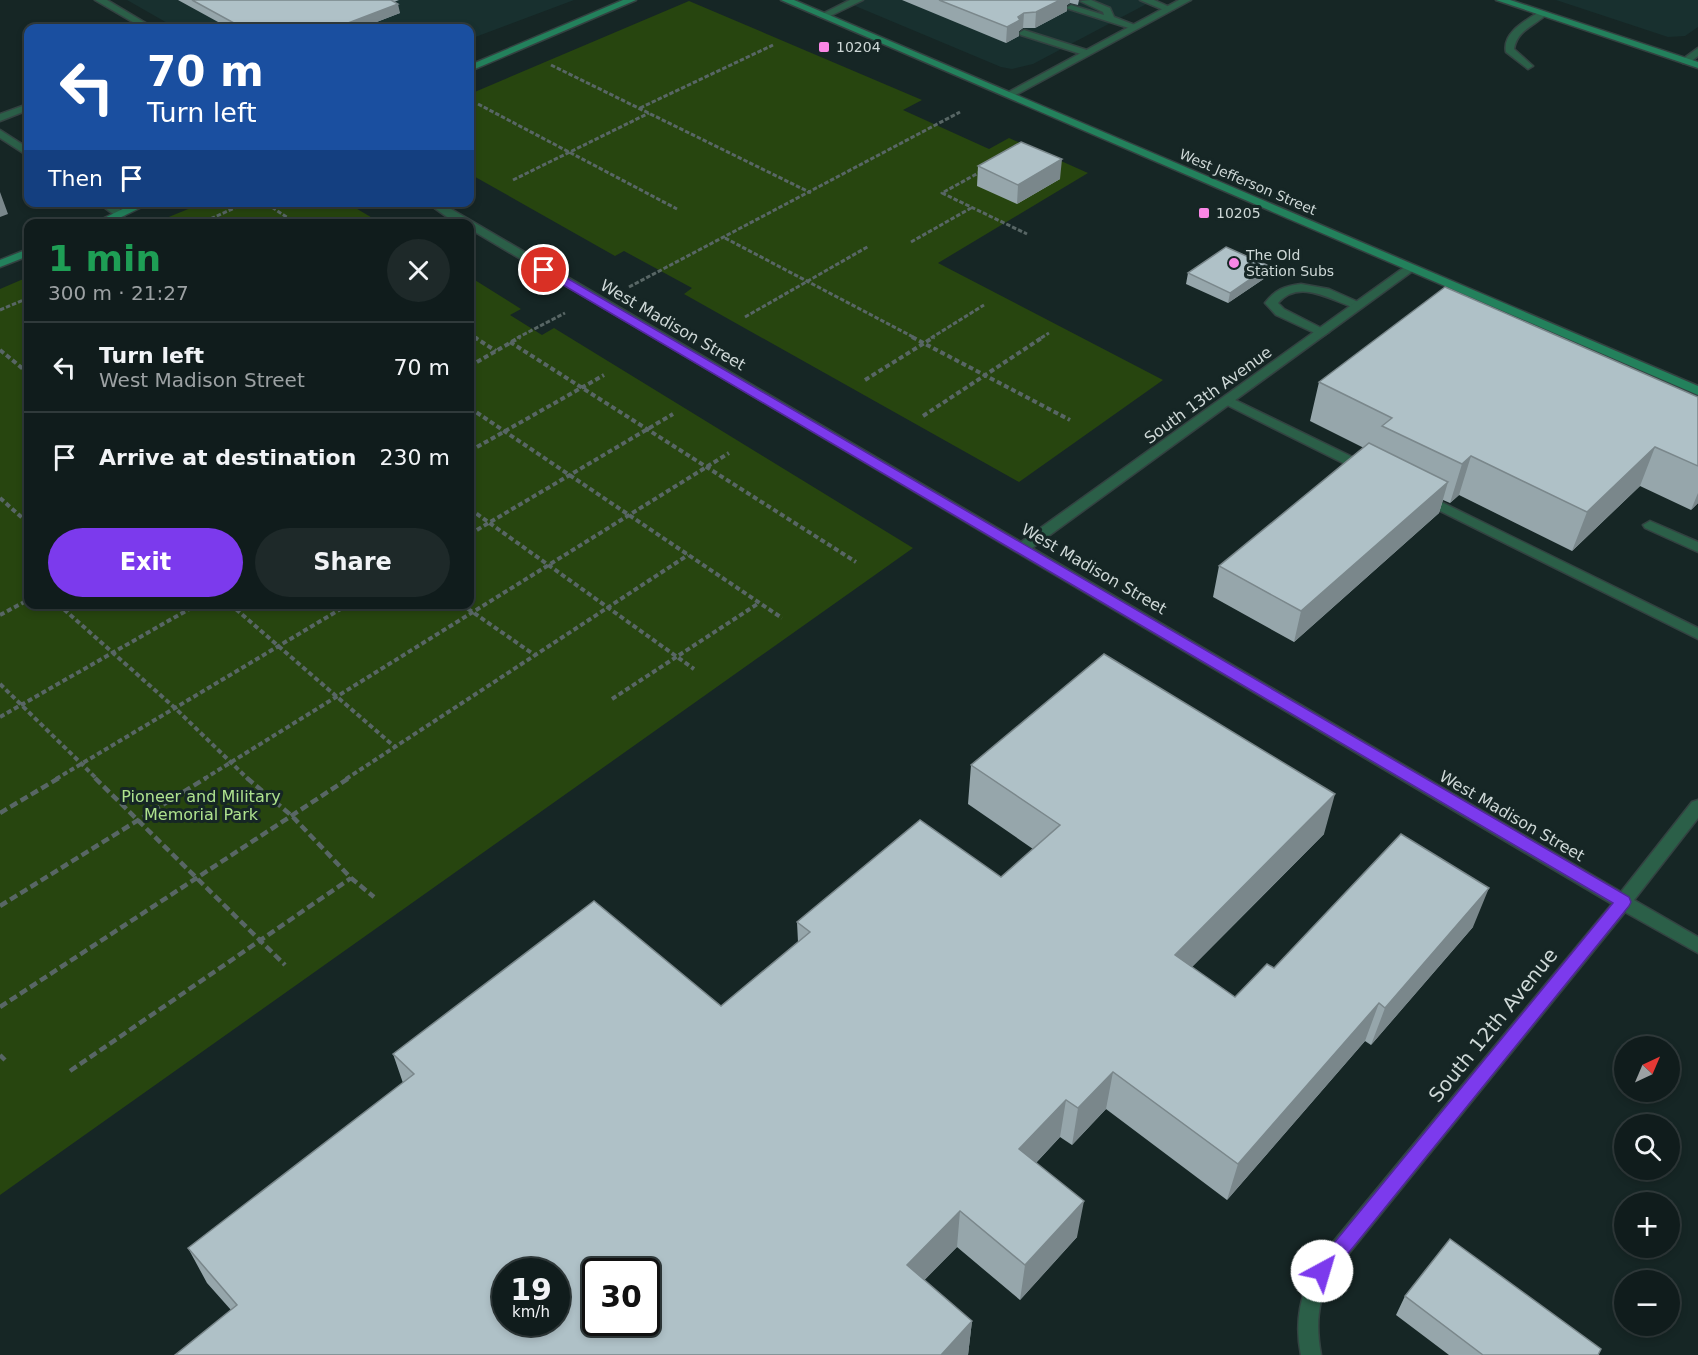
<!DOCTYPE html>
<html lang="en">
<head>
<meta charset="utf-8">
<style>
	body { margin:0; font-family:"DejaVu Sans",sans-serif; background:#1e2929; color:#f1f3f6; height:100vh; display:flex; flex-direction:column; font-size:22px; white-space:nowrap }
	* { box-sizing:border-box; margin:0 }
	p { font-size:20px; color:#9ca1a3 }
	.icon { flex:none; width:33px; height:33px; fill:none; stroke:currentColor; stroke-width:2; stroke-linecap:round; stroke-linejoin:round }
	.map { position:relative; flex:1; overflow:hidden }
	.sheet { position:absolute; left:24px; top:219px; width:450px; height:390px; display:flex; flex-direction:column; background:#101c1c; border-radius:12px; box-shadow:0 3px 9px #0003,0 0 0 2px #303a3b }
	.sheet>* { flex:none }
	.hud { position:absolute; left:24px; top:24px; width:450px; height:183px; border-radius:12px; box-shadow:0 3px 9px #0003,0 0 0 2px #303a3b; background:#1a4fa0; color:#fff; overflow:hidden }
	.needle { width:39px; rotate:44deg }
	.controls { position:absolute; left:1614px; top:1036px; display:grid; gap:12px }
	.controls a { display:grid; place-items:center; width:66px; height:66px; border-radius:50%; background:#101c1c; box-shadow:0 3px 9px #0003,0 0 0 2px #303a3b; font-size:30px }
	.speed { position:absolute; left:492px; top:1258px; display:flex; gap:12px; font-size:30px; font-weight:700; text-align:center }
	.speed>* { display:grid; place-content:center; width:78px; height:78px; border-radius:50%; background:#101c1c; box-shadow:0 3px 9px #0003,0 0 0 2px #303a3b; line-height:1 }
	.speed small { font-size:15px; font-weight:400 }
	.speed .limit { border:3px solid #111; border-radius:9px; background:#fff; color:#111 }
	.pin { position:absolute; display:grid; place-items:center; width:51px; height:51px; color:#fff; margin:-26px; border:3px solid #fff; border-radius:50%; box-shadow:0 2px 6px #0007 }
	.me { position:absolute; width:66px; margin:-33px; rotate:39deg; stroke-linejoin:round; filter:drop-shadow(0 0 4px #0008) }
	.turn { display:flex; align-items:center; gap:21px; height:126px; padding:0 24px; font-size:27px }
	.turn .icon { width:78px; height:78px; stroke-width:2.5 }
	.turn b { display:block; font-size:42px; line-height:51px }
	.then { display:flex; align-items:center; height:57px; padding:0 24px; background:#0003; gap:12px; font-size:22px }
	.round { display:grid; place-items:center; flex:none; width:63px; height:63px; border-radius:32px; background:#1e2929 }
	.head { display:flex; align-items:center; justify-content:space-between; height:102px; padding:0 24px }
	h1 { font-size:36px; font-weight:700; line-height:45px; color:#1e9e55 }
	.cta { display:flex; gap:12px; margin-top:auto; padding:12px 24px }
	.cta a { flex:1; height:69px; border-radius:36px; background:#7c3aed; color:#fff; font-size:24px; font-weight:700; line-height:69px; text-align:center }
	.cta a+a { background:#1e2929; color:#f1f3f6 }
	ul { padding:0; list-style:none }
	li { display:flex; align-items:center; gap:18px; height:90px; padding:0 24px; border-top:2px solid #303a3b }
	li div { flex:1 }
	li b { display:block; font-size:22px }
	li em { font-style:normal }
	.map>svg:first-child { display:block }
	.built { fill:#18302f }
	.green { fill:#27450f }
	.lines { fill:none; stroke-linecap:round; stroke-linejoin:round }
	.service-casing { stroke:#334241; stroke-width:3 }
	.minor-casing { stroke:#334241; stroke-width:3 }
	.secondary-casing { stroke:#334241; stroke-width:3 }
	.path-far2 { stroke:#586665; stroke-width:3; stroke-dasharray:4.5 2; stroke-linecap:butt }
	.path-far1 { stroke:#586665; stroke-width:4; stroke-dasharray:5 3; stroke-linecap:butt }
	.path { stroke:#586665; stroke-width:4.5; stroke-dasharray:8 4; stroke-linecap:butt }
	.service { fill:#2b5f48; fill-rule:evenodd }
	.minor { fill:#2b5f48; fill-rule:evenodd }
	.secondary { fill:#23815c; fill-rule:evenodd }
	.wall { fill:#96a6ab }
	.shaded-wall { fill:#7a878b }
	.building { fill:#afc1c7; stroke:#7a878b; stroke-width:1.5; fill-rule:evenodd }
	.route { fill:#7c3aed; stroke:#51269a; stroke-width:1.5 }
	.poi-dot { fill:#fa87e6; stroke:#162625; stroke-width:2 }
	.labels { text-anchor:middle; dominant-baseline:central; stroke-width:6; stroke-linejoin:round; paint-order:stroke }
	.far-poi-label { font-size:14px; fill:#ced8d7; stroke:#162625; text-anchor:start }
	.far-street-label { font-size:14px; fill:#ced8d7; stroke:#162625 }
	.street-label { font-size:16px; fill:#ced8d7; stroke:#162625 }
	.park-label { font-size:16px; fill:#aee28e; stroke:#162625 }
	.near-street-label { font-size:20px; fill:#ced8d7; stroke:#162625 }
</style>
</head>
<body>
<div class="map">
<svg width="1698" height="1355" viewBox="0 0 1698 1355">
	<rect width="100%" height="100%" fill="#162625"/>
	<path class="built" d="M127,0H574L470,39V28H176Z
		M841,0H1154L1033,64L1012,69L1001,67Z
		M1556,0H1698V27L1685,36L1668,37Z"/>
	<path class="green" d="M689,1L922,100L903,110L989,149L1009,138L1088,173L938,263L1163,380L1019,482L684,294L692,288L624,251L615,256L470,174V94Z
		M203,203H347L381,223H154Z
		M28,277V604H470V277L521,309L510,315L542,335L554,328L913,548L0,1195V289Z"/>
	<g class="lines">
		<g class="service-casing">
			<path id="service" d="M850,0H863L826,18L818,16Z
				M1091,0L1110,8L1114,17L1140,27L1132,29L1066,8L1071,5L1104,15L1103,12L1080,1Z
				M1140,0H1154L1174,9L1166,11Z
				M1539,12L1547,14C1534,26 1517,30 1514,49L1533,66L1528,69L1506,52C1502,33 1525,21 1539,12Z
				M1024,30L1090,51L1092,53L1084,55L1021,35L1019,33Z
				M28,104V110L0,121V114Z
				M0,130L28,148V156L0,138Z
				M97,202H110L126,214L124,216H116Z
				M1301,284L1329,289L1365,305L1359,309C1333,302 1300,277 1278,303L1284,309L1329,332L1323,336L1319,335L1276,315L1265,303C1275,290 1284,286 1301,284Z
				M1229,397L1371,466L1373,469L1366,473L1361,472L1225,404L1223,401Z
				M1423,493L1698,628V639L1418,500L1416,497L1418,494Z
				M1650,521L1698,542V552L1645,528L1643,525Z"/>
		</g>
		<g class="minor-casing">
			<path id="minor" d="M95,0H107L154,28H143Z
				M1179,0H1191L1012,97L1003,95Z
				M1698,48V56L1689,63H1683V59Z
				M426,202H439L1021,542L1406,266H1414V270L1032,548L1621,892L1692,802L1698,800V818L1634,900L1698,937V953L1625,912L1329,1278C1317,1304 1316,1327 1321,1355H1301C1294,1320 1301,1296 1315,1264L1612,904L470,229V224H457Z"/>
		</g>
		<g class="secondary-casing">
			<path id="secondary" d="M623,0H636L470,71V65Z
				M781,0H794L1698,386V395Z
				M1496,0H1510L1698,62V68Z
				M137,202H152L107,224H92Z
				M28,249V256L0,267V260Z"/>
		</g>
		<path class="path-far2" d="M551,65L811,193
			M478,104L677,209
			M640,108L773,45
			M982,171L942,193L1027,234
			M513,180L649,113
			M199,224L239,206L267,204L297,224
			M725,238L915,338
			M911,242L971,208
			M629,287L960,112
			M0,310L28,298
			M745,317L869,246
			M470,334L477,338
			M517,338L565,313
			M931,338L984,305
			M1041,338L1049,333"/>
		<path class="path-far1" d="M474,337L496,351
			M912,337L1070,420
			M510,342L856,562
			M0,350L28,373
			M470,366L520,337
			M865,380L934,337
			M470,408L782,618
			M923,416L1043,337
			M470,451L604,375
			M0,498L28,523
			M470,509L694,669
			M470,534L673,414
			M58,604L175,708L248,779
			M230,604L396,748
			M461,604L536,656
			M0,615L28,600
			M0,684L97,779
			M612,699L759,603
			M0,717L198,604
			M56,779L349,604
			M204,779L729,453
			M346,779L688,555"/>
		<path class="path" d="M95,778L285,965
			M247,778L292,816L351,878L374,897
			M0,813L59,778
			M0,906L206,778
			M0,1007L349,778
			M0,1055L5,1060
			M70,1071L351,878"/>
		<use href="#service" class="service"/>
		<use href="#minor" class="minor"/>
		<use href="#secondary" class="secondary"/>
	</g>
	<path class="wall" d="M178,0H399L394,2L400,13L361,28H229Z
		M902,0H1079L1078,5L1070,3L1067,5V11L1035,28H1023L1019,31V36L1006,43Z
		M978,166L1060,179L1017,204L977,186Z
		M1269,266L1268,276L1228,303L1186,284L1188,273Z
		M1319,382L1698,397V503L1691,510L1640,486L1572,551L1459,495L1450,503L1443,500L1439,513L1294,642L1213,597L1219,566L1364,448L1310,421Z
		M971,765L1324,834L1192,967L1235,997L1274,968L1473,927L1371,1045L1365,1041L1227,1200L1106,1109L1072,1145L1060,1137L1036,1163L1077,1237L1020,1300L957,1247L924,1280L972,1321L968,1355H175L231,1310L207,1283L188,1248L403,1083L393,1054L721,1006L798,942L797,922L1001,877L1033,849L968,804Z
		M1405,1296L1598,1355H1449L1396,1315Z"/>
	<path class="shaded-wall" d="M1060,0H1070V3L1067,5V11L1035,28L1036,12Z
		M398,4L400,13L361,28H335Z
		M1024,13L1023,28L1019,31V36L1006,43L1007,27Z
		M1062,159L1060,179L1017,204L1018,185Z
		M0,192L8,214L0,217Z
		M1269,266L1268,276L1228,303L1230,293Z
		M1655,447L1640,486L1572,551L1587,512Z
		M1471,456L1459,495L1450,503L1462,464Z
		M1448,482L1439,513L1294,642L1301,611Z
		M1698,493V503L1691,510Z
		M1335,794L1324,834L1166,993L1175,955Z
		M1489,888L1473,927L1371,1045L1385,1008Z
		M1379,1003L1365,1041L1227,1200L1238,1164Z
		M1113,1072L1106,1109L1072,1145L1078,1108Z
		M1066,1100L1060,1137L1014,1186L1019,1149Z
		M1084,1201L1077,1237L1020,1300L1025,1265Z
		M960,1211L957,1247L905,1300L907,1265Z
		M972,1321L968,1355H941Z"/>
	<path class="building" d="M192,0H391L398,4L335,28H243Z
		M939,0H1060L1036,12L1024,13L1018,17L1020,20L1007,27Z
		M1021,142L1062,159L1018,185L978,166Z
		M1226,247L1269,266L1230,293L1188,273Z
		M1445,287L1698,397V466L1655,447L1587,512L1471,456L1462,464L1382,426L1392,418L1319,382Z
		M1369,443L1448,482L1301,611L1219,566Z
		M1104,654L1335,794L1175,955L1235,997L1267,964L1274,968L1401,834L1489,888L1385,1008L1379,1003L1238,1164L1113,1072L1078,1108L1066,1100L1019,1149L1084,1201L1025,1265L960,1211L907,1265L972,1321L941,1355H175L237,1305L188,1248L414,1074L393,1054L594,901L721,1006L810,932L797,922L920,820L1001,877L1060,825L971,765ZM506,1272H556V1323H506ZM596,1272H646V1323H596Z
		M1450,1239L1601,1349L1598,1355H1483L1405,1296Z"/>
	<path class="route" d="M541,267H548L1629,897L1631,902L1629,906L1329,1277L1322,1279L1316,1277L1313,1271L1316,1265L1613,903L541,272Z"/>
	<g class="poi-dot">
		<rect x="818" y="41" width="12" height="12" rx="3"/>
		<rect x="1198" y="207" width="12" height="12" rx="3"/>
		<circle cx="1234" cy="263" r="6"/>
	</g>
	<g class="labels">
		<g class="far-poi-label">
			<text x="836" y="47">10204</text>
			<text x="1216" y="213">10205</text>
			<text x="1246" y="255">The Old<tspan x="1246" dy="16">Station Subs</tspan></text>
		</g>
		<g class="far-street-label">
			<text transform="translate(1248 182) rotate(23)">West Jefferson Street</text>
		</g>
		<g class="street-label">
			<text transform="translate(673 325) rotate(30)">West Madison Street</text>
			<text transform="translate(1208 395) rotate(-36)">South 13th Avenue</text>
			<text transform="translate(1094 569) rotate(30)">West Madison Street</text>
			<text transform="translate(1512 816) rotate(30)">West Madison Street</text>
		</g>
		<g class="park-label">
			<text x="201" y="796">Pioneer and Military<tspan x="201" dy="18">Memorial Park</tspan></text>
		</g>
		<g class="near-street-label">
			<text transform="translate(1493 1025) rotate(-51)">South 12th Avenue</text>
		</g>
	</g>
</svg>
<div class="controls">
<a><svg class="needle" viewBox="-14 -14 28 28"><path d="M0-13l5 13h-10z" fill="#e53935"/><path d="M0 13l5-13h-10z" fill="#9ca1a3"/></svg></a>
<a><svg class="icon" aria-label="search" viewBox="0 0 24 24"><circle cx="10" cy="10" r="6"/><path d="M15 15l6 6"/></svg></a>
<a>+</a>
<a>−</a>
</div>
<div class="speed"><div>19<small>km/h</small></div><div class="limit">30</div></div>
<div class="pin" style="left:544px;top:270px;background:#d93025"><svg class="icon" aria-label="arrive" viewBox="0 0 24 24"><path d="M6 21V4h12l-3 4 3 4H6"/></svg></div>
<svg class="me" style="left:1322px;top:1271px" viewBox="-20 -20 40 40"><circle r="19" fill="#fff"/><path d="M0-13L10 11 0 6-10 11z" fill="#7c3aed"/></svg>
<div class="hud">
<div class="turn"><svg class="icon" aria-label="left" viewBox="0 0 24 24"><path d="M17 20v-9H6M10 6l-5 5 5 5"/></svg><div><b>70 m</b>Turn left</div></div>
<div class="then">Then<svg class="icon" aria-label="arrive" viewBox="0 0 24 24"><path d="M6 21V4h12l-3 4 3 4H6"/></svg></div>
</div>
<section class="sheet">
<div class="head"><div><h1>1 min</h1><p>300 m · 21:27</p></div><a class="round"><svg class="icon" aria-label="close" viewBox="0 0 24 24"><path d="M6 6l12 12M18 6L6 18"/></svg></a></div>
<ul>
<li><svg class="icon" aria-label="left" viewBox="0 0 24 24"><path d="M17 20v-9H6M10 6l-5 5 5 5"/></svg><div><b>Turn left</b><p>West Madison Street</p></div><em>70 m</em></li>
<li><svg class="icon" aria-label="arrive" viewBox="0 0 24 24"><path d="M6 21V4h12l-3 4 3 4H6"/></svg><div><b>Arrive at destination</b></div><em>230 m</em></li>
</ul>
<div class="cta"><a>Exit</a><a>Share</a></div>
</section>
</div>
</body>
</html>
